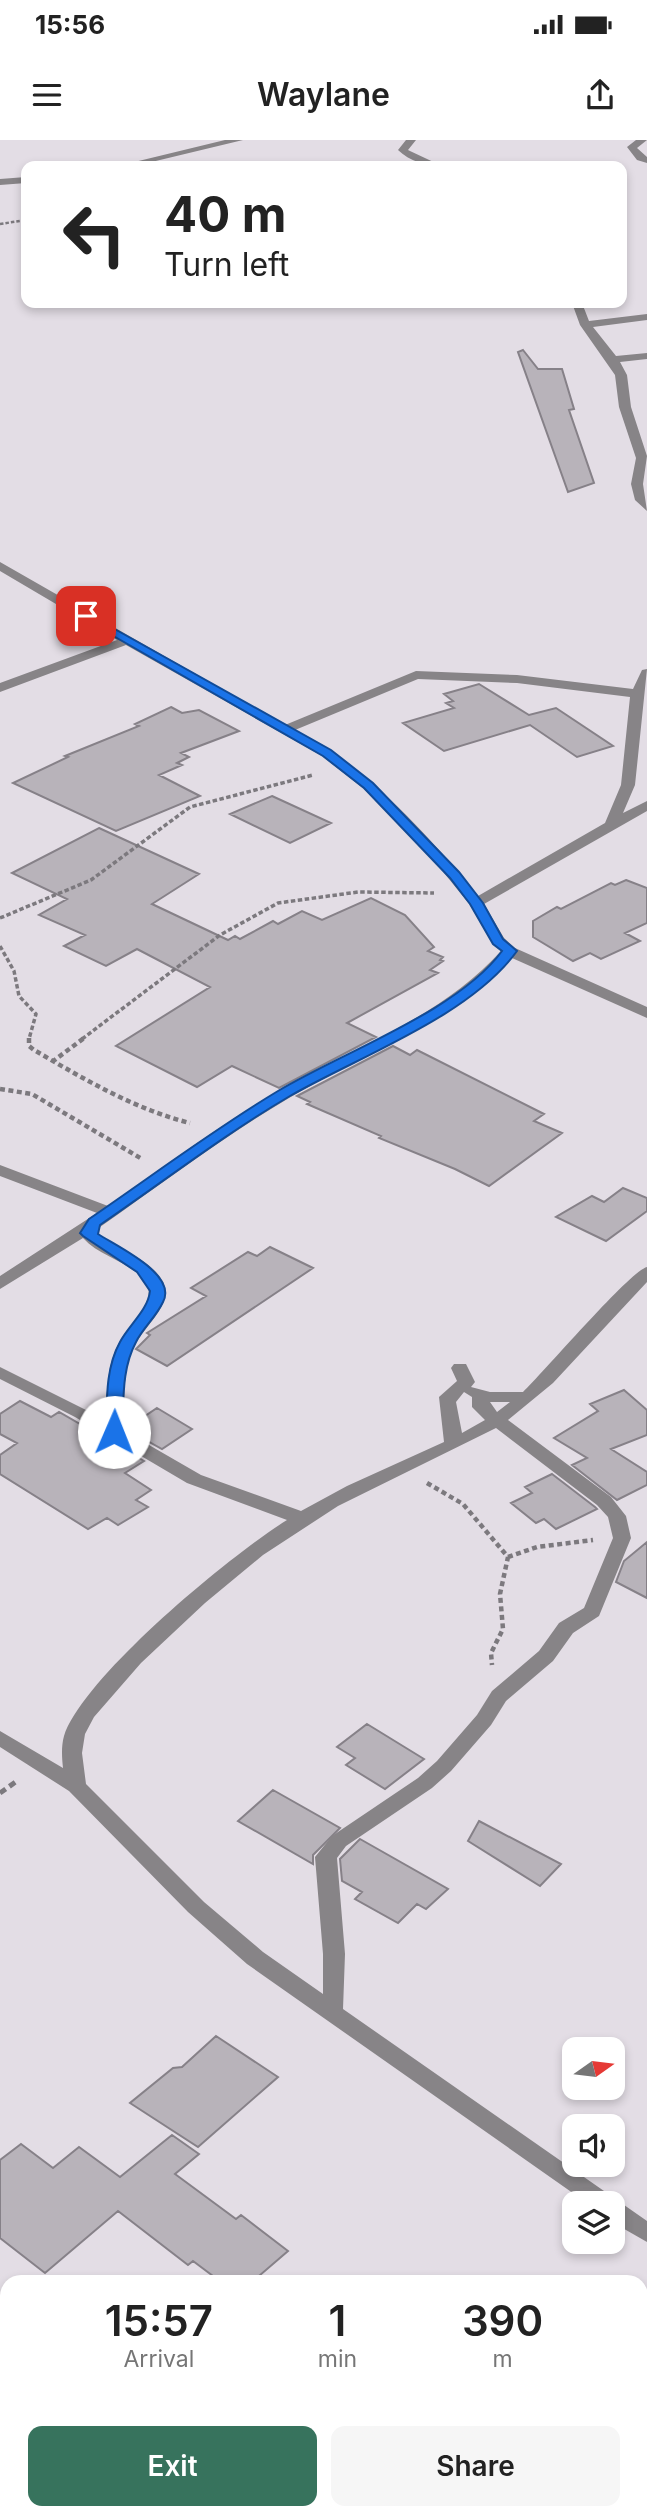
<!DOCTYPE html>
<html lang="en">
<head>
<meta charset="utf-8">
<style>
	body { margin:0; font-family:Inter,sans-serif; background:#f6f6f6; color:#222; height:100vh; display:flex; flex-direction:column; font-size:26px; white-space:nowrap }
	* { box-sizing:border-box; margin:0 }
	p { font-size:23px; color:#767676 }
	.icon { flex:none; width:38px; height:38px; fill:none; stroke:currentColor; stroke-width:2; stroke-linecap:round; stroke-linejoin:round }
	.map { position:relative; flex:1; overflow:hidden }
	.panel { position:absolute; left:0px; top:2135px; width:648px; height:245px; display:flex; flex-direction:column; background:#fff; border-radius:21px 21px 0 0; box-shadow:0 4px 10px #0003 }
	.panel>* { flex:none }
	.guide { position:absolute; left:21px; top:21px; width:606px; height:147px; border-radius:14px; box-shadow:0 4px 10px #0003; background:#fff; color:#222; overflow:hidden }
	.needle { width:46px; rotate:76deg }
	.fabs { position:absolute; left:562px; top:1897px; display:grid; gap:14px }
	.fabs a { display:grid; place-items:center; width:63px; height:63px; border-radius:14px; background:#fff; box-shadow:0 4px 10px #0003; font-size:35px }
	.pin { position:absolute; display:grid; place-items:center; width:60px; height:60px; color:#fff; margin:-30px; border-radius:14px; box-shadow:0 4px 10px #0006 }
	.me { position:absolute; width:77px; margin:-38px; rotate:1deg; stroke-linejoin:round; filter:drop-shadow(0 0 5px #0008) }
	.turn { display:flex; align-items:center; gap:24px; height:147px; padding:0 28px; font-size:32px }
	.turn .icon { width:91px; height:91px; stroke-width:2.5 }
	.turn b { display:block; font-size:49px; line-height:60px }
	.eta { display:flex; justify-content:space-evenly; align-items:center; height:119px; text-align:center }
	.eta b { font-size:42px; font-weight:600; line-height:49px }
	.action { display:flex; gap:14px; margin-top:auto; padding:14px 28px }
	.action a { flex:1; height:80px; border-radius:14px; background:#37735d; color:#fff; font-size:28px; font-weight:600; line-height:80px; text-align:center }
	.action a+a { background:#f6f6f6; color:#222 }
	.status { display:flex; justify-content:space-between; align-items:center; height:49px; padding:0 35px; background:#fff; direction:ltr }
	.status svg { height:19px; fill:currentColor }
	header { display:flex; justify-content:space-between; align-items:center; height:91px; padding:0 28px; background:#fff; font-size:32px; font-weight:600 }
	.map>svg:first-child { display:block }
	.building { fill:#b8b3ba; stroke:#868188; stroke-width:2 }
	.lines { fill:none; stroke-linecap:round; stroke-linejoin:round }
	.path-far3 { stroke:#7c797e; stroke-width:2.5; stroke-dasharray:3.5 2; stroke-linecap:butt }
	.path-far2 { stroke:#7c797e; stroke-width:3.5; stroke-dasharray:4.5 2.5; stroke-linecap:butt }
	.path-far1 { stroke:#7c797e; stroke-width:4.5; stroke-dasharray:5 3.5; stroke-linecap:butt }
	.path { stroke:#7c797e; stroke-width:5; stroke-dasharray:7 4.5; stroke-linecap:butt }
	.minor { fill:#878487; fill-rule:evenodd }
	.route { fill:#1a73e8; stroke:#114b97; stroke-width:2 }
</style>
</head>
<body>
<div class="status"><b>15:56</b><svg viewBox="0 0 49 12"><path d="M0 12V9h3v3zM5 12V6h3v6zM10 12V3h3v9zM15 12V0h3v12zM26 1h20v11H26zM47 4h2v5h-2z"/></svg></div>
<header><svg class="icon" aria-label="menu" viewBox="0 0 24 24"><path d="M4 6h16M4 12h16M4 18h16"/></svg>Waylane<svg class="icon" aria-label="share" viewBox="0 0 24 24"><path d="M12 15V3M7 8l5-5 5 5M5 13v7h14v-7"/></svg></header>
<div class="map">
<svg width="647" height="2380" viewBox="0 0 647 2380">
	<rect width="100%" height="100%" fill="#e3dde5"/>
	<path class="building" d="M523,210L538,229H562L574,269L569,270L594,343L568,352L518,212Z
		M479,544L529,575L556,568L613,606L577,617L530,585L444,611L403,583L454,568L446,563L453,561L444,554Z
		M171,567L182,573L199,570L239,591L181,613L189,617L177,623L182,625L159,635L200,656L116,691L13,643L68,617L65,616L139,586L135,584Z
		M272,656L331,683L290,703L230,674Z
		M99,688L199,734L152,764L228,800L235,796L240,799L273,781L278,784L302,771L322,780L371,758L405,775L434,807L428,811L443,817L440,820L443,821L430,830L438,833L347,883L376,897L279,948L232,926L197,947L116,906L210,847L137,809L106,826L64,806L85,795L39,775L67,759L12,733Z
		M626,740L647,748V783L625,793L640,801L601,819L590,813L573,821L533,797V781L557,767L561,769L611,743L615,745Z
		M393,906L410,915L417,910L544,974L534,981L562,993L489,1046L455,1029L379,998L381,996L307,964L310,962L297,956Z
		M623,1048L647,1058V1071L606,1101L556,1077L592,1056L604,1062Z
		M270,1107L313,1128L167,1226L136,1209L150,1195L147,1193L206,1156L191,1148L248,1112L257,1116Z
		M624,1250L647,1270V1295L611,1309L647,1332V1345L617,1360L572,1325L587,1318L554,1298L598,1271L590,1264Z
		M20,1261L51,1277L59,1272L144,1321L125,1333L151,1350L136,1360L148,1367L118,1385L107,1378L88,1389L0,1334V1315L17,1303L0,1294V1274Z
		M157,1268L192,1289L162,1309L126,1289Z
		M552,1334L595,1367L597,1369L556,1389L544,1379L536,1383L511,1363L532,1353L525,1347Z
		M647,1402V1458L616,1442L624,1421Z
		M367,1584L424,1619L385,1649L346,1625L355,1618L337,1607Z
		M273,1650L340,1688L313,1715V1724L238,1681Z
		M479,1681L561,1724L540,1746L468,1701Z
		M360,1699L448,1749L426,1769L417,1764L398,1783L355,1759L362,1752L342,1741L340,1719Z
		M216,1896L278,1937L198,2007L130,1963L173,1928L182,1927Z
		M172,1995L199,2014L175,2034L236,2079L241,2075L288,2111L252,2142H221L193,2121L188,2125L118,2071L45,2133L0,2098V2020L21,2004L53,2028L79,2007L120,2037Z"/>
	<g class="lines">
		<path class="path-far3" d="M0,84L26,80"/>
		<path class="path-far2" d="M0,778L91,740L190,667L313,635
			M0,806L14,831L19,856L36,874L29,899
			M82,899L220,795L278,763L358,752L434,753"/>
		<path class="path-far1" d="M29,898V906L34,910C84,939 134,969 190,983
			M52,922L84,898
			M0,949L32,954L142,1019
			M427,1343L463,1364L508,1417L500,1454L503,1489L491,1513L492,1525
			M508,1417L537,1407L593,1400"/>
		<path class="path" d="M0,1653L17,1641
			M48,2135V2142
			M0,2307L7,2274
			M184,2380L195,2373"/>
		<path class="minor" d="M225,0H243L135,26H118Z
			M406,0H416L408,10L410,11L442,26C427,26 409,21 398,10Z
			M636,0H647L637,8L647,17V23L637,20L627,7Z
			M26,37V43L0,45V39Z
			M572,163H582L589,181L647,174V180L593,187L616,216L647,213V219L620,222L627,235L631,267L647,316L643,344L647,371L635,360L631,344L636,318L619,267L615,235L580,185Z
			M0,422L285,585L416,531L517,535L633,549L642,530L647,529L635,645L623,673L647,661V671L484,764L504,798L515,808L647,867V878L512,818C451,885 365,913 289,958C223,997 163,1043 100,1087L97,1093C116,1109 148,1117 162,1140C175,1161 148,1183 138,1200C121,1226 125,1260 123,1290L201,1335L301,1371L347,1346L444,1302L439,1257L457,1241L451,1228L454,1224H466L475,1242L471,1247L490,1252H523C545,1231 630,1131 647,1127V1142L553,1243L508,1280L611,1357L626,1376L631,1398L599,1476L573,1493L553,1521L506,1561L491,1585L451,1631L432,1648L346,1706L337,1718L345,1814L343,1869L647,2081V2102L612,2082V2063H587L247,1824L188,1772L69,1651L0,1607V1591L63,1628C62,1618 61,1607 64,1596C84,1536 231,1415 287,1380L187,1343L75,1277L0,1239V1227L106,1280C107,1253 106,1225 120,1201C129,1185 159,1160 145,1141C129,1121 100,1117 83,1098L0,1149V1136L97,1073L0,1036V1025L108,1066C165,1026 221,984 281,950C357,906 441,877 501,811L493,804L470,765L432,718L364,649L322,616L126,505L0,552V543L117,500L0,431ZM418,539L517,543L630,557L621,645L605,683L478,756C425,691 369,630 295,590ZM464,1252L472,1257V1267L485,1280L462,1293L456,1262ZM490,1262H510L497,1272ZM496,1288L597,1365L608,1377L613,1398L584,1468L559,1483L539,1511L492,1551L477,1575L437,1621L418,1638L332,1696L315,1717L323,1814V1854L263,1812L204,1762L86,1644L82,1613L85,1594L94,1577L141,1523L205,1463L263,1415L338,1366Z"/>
	</g>
	<path class="route" d="M86,473L331,610L373,643L459,732L483,763L503,799L517,811C470,876 360,916 290,956C225,994 163,1042 100,1085L98,1094C116,1106 178,1134 163,1162C156,1177 143,1188 136,1202C121,1230 124,1262 122,1292L114,1297L106,1292C107,1262 105,1229 120,1202C129,1185 148,1170 150,1151L137,1132L83,1096L80,1093L89,1079C152,1036 213,990 278,951C343,912 458,871 502,811L493,804L470,764L450,738L364,648L323,616L82,478L80,476Z"/>
</svg>
<div class="fabs">
<a><svg class="needle" viewBox="-14 -14 28 28"><path d="M0-13l5 13h-10z" fill="#e53935"/><path d="M0 13l5-13h-10z" fill="#767676"/></svg></a>
<a><svg class="icon" aria-label="sound" viewBox="0 0 24 24"><path d="M4 9h4l5-4v14l-5-4H4zM17 9q2 3 0 6"/></svg></a>
<a><svg class="icon" aria-label="layers" viewBox="0 0 24 24"><path d="M12 4l9 5-9 5-9-5zM3 14l9 5 9-5"/></svg></a>
</div>
<div class="pin" style="left:86px;top:476px;background:#d93025"><svg class="icon" aria-label="arrive" viewBox="0 0 24 24"><path d="M6 21V4h12l-3 4 3 4H6"/></svg></div>
<svg class="me" style="left:114px;top:1292px" viewBox="-20 -20 40 40"><circle r="19" fill="#fff"/><path d="M0-13L10 11 0 6-10 11z" fill="#1a73e8"/></svg>
<div class="guide">
<div class="turn"><svg class="icon" aria-label="left" viewBox="0 0 24 24"><path d="M17 20v-9H6M10 6l-5 5 5 5"/></svg><div><b>40 m</b>Turn left</div></div>
</div>
<section class="panel">
<div class="eta">
<div><b>15:57</b><p>Arrival</p></div>
<div><b>1</b><p>min</p></div>
<div><b>390</b><p>m</p></div>
</div>
<div class="action"><a>Exit</a><a>Share</a></div>
</section>
</div>
</body>
</html>
